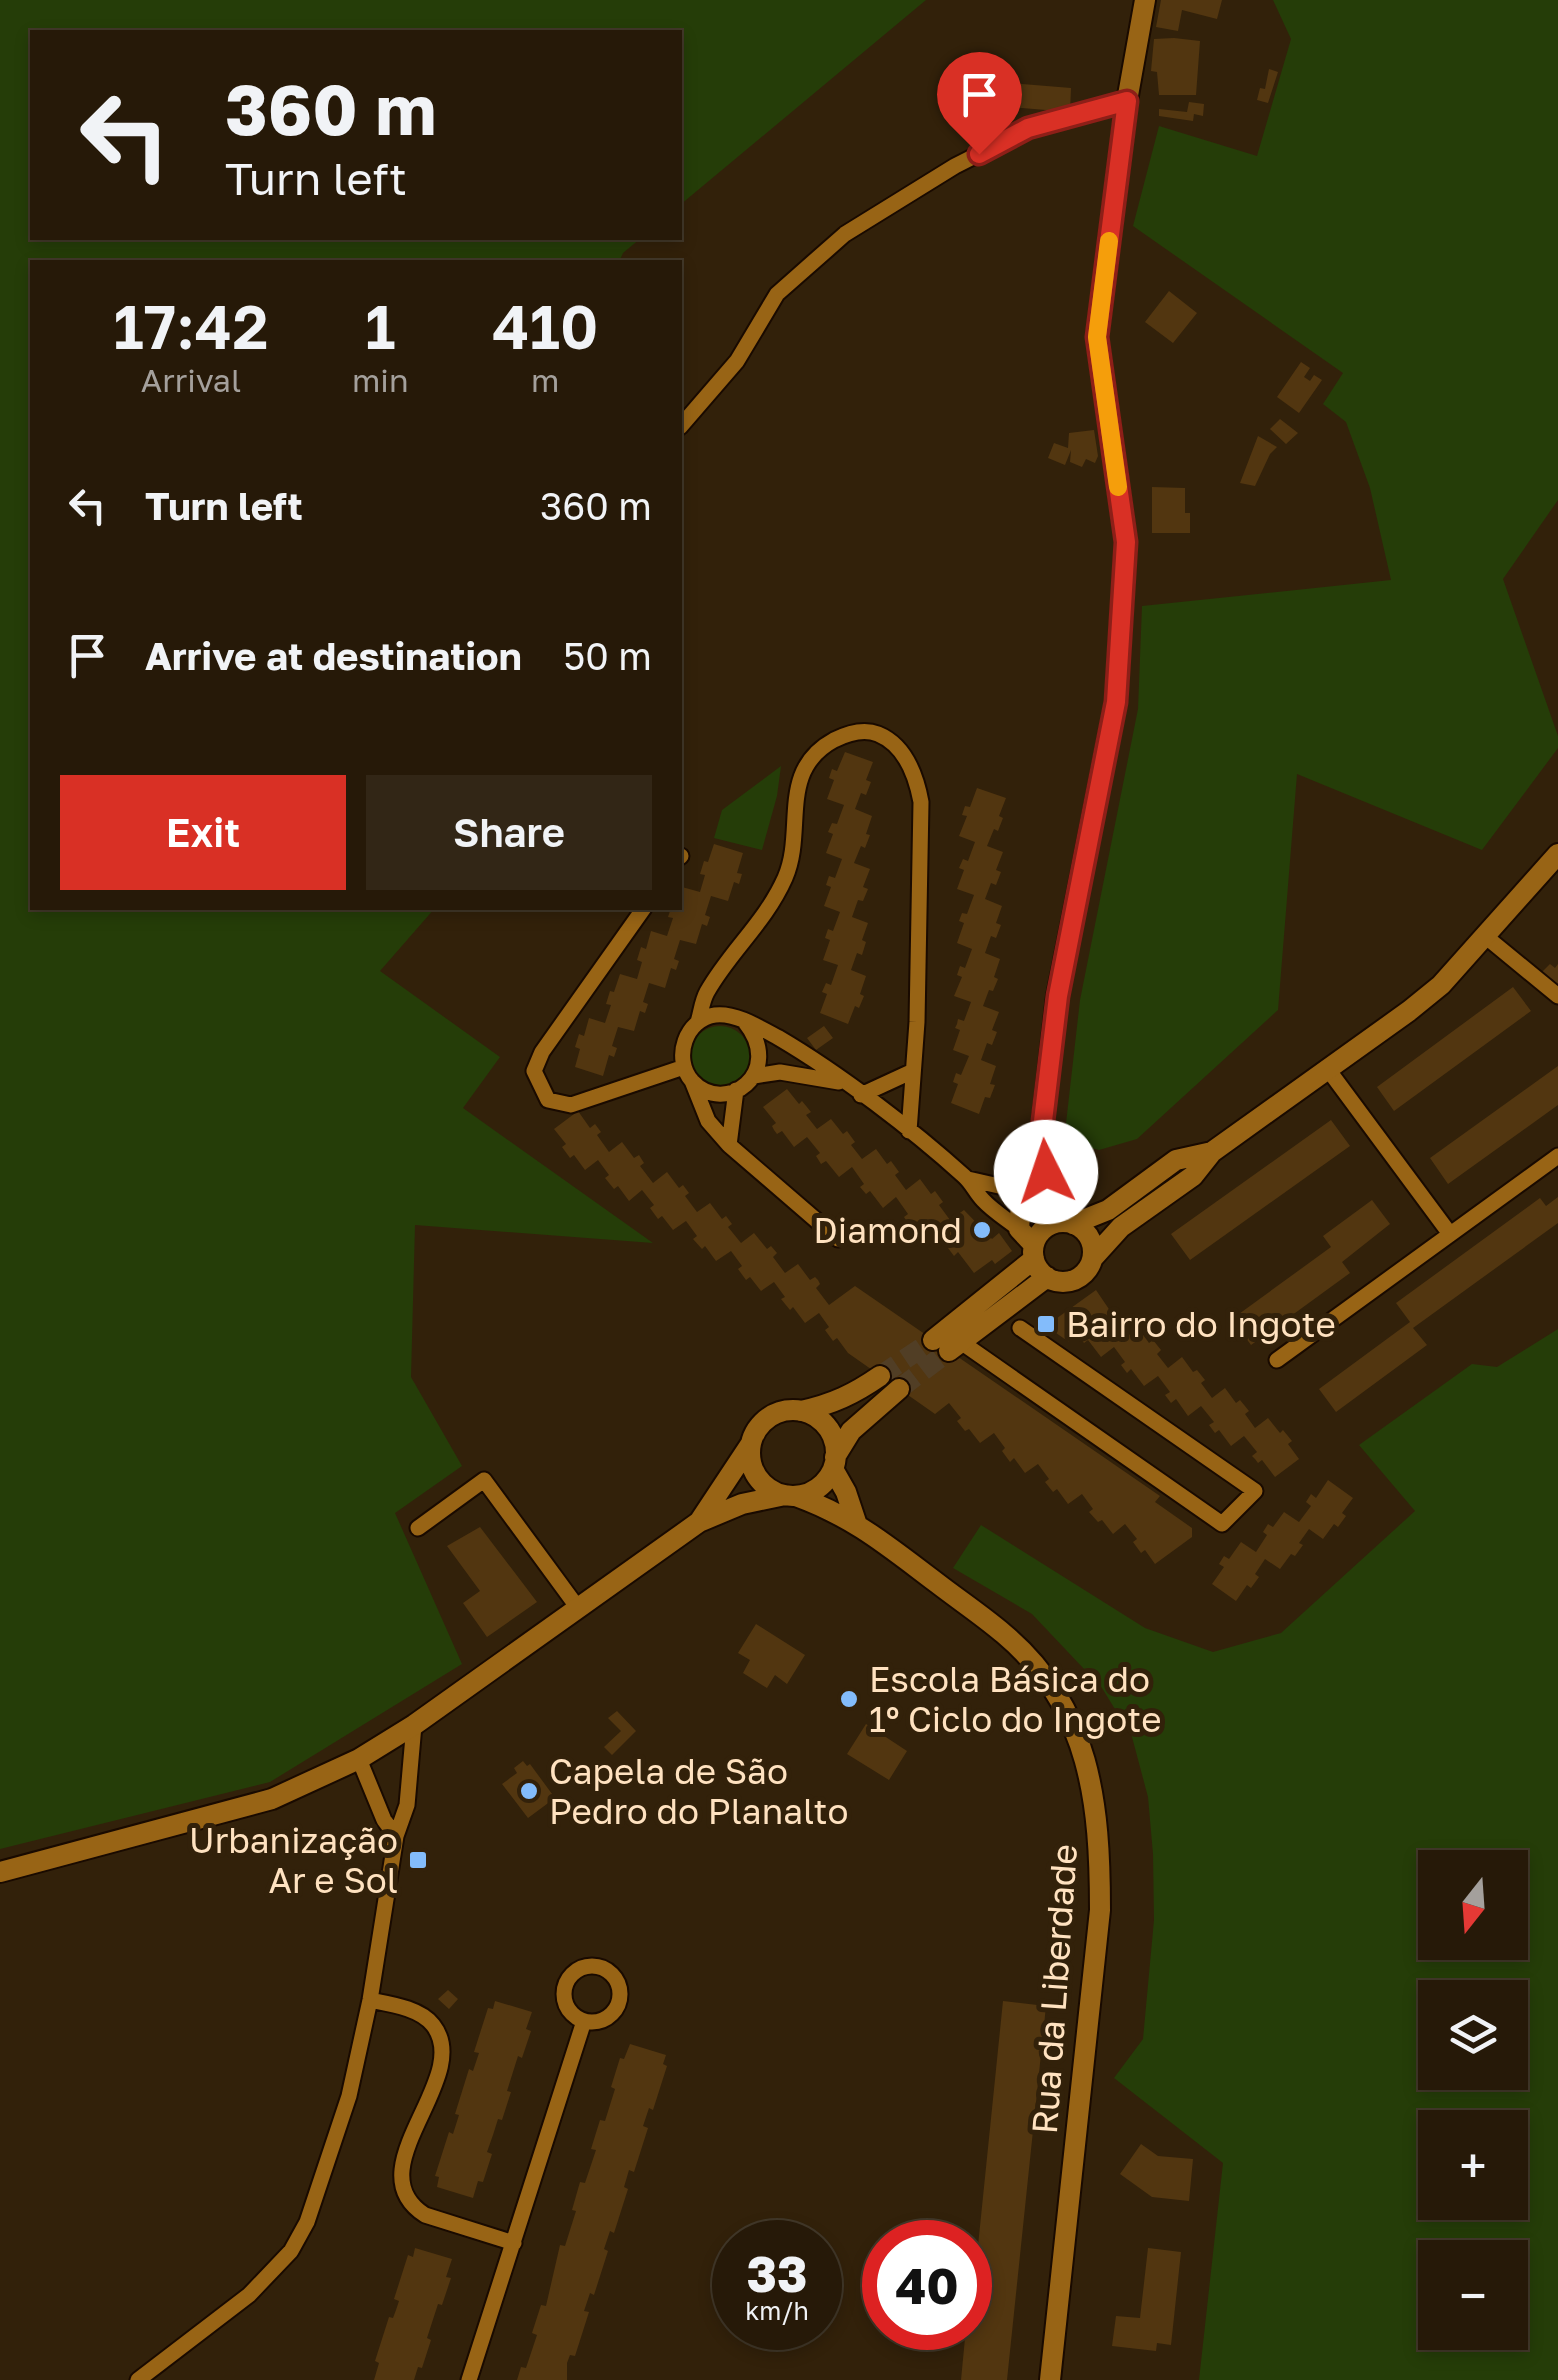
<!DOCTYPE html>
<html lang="en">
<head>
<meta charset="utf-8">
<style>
	body { margin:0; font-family:"Golos Text",sans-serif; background:#322616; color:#f1f3f6; height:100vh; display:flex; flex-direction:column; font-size:38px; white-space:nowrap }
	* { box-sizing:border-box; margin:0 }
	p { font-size:32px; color:#a4a09c }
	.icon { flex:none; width:55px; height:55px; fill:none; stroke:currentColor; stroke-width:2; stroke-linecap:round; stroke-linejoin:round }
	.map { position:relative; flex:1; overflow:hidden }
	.side { position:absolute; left:30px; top:260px; width:652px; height:650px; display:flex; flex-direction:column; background:#261908; border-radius:0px; box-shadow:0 5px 15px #0003,0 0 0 2px #423829 }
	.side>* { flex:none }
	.hud { position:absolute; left:30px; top:30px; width:652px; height:210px; border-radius:0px; box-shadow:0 5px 15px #0003,0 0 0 2px #423829; background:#261908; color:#f1f3f6; overflow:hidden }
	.needle { width:65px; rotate:197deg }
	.fabs { position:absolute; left:1418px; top:1850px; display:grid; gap:20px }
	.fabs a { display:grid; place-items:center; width:110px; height:110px; border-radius:0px; background:#261908; box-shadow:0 5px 15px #0003,0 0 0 2px #423829; font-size:50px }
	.speed { position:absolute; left:712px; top:2220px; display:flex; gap:20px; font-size:50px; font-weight:700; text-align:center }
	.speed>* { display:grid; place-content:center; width:130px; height:130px; border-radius:50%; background:#261908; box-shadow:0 5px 15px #0003,0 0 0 2px #423829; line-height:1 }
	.speed small { font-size:25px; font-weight:400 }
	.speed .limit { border:15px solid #d22; background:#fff; color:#111 }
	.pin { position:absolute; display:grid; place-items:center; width:85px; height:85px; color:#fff; margin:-102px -42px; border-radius:50% 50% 50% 0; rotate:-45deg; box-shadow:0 0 10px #0007 }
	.pin .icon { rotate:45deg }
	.me { position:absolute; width:110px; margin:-55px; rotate:356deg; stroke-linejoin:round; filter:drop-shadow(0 0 8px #0008) }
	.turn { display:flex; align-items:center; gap:35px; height:210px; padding:0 30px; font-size:45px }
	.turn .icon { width:130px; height:130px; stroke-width:2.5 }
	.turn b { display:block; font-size:70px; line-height:85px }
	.eta { display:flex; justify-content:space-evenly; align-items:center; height:170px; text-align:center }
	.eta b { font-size:60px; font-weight:600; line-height:70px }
	.action { display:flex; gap:20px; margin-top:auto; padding:20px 30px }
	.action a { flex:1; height:115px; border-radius:0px; background:#d93025; color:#fff; font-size:40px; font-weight:600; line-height:115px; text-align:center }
	.action a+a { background:#322616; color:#f1f3f6 }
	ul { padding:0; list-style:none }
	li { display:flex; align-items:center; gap:30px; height:150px; padding:0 30px }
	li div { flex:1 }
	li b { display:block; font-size:38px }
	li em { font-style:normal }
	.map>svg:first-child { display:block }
	.green { fill:#253d08; fill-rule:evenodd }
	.building { fill:#523610 }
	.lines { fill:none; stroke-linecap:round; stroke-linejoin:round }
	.tertiary-tunnel { stroke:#513e25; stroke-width:20; stroke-dasharray:20 10; stroke-linecap:butt }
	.minor-casing { stroke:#190a00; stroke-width:19 }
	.tertiary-casing { stroke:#190a00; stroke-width:24 }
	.minor { stroke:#986415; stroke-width:15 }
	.tertiary { stroke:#986415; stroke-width:20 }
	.route-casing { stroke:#8d1f18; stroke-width:25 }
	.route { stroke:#d93025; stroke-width:18 }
	.slow { stroke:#f59e0b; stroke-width:18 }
	.poi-dot { fill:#83bcfb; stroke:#32210a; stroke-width:4 }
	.labels { text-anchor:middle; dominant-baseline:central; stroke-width:10; stroke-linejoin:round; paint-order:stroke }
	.poi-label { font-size:35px; fill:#ffe2c0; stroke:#32210a; text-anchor:start }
	.street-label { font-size:35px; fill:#ffe2c0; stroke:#32210a }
</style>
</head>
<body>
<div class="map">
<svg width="1558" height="2380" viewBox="0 0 1558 2380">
	<rect width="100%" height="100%" fill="#32210a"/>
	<path class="green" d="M0,0H926L680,205V32H32V238H641L623,253L619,262H32V908H435L380,971L500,1057L463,1108L653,1243L415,1225L411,1377L462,1466L395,1513L462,1664L270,1782L0,1849Z
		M1273,0H1558V500L1503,579L1558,736V748L1482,850L1297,774L1278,1010L1137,1139L1099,1150L1064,1141L1080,1000L1138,709L1142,606L1391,580L1370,488L1346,422L1323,404L1343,373L1133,226L1159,126L1257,156L1291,39Z
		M781,766L777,796L762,850L714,838L722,810Z
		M690 1056a30 30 0 1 1 60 0a30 30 0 1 1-60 0Z
		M1558,1329V2380H1199L1223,2163L1114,2078L1143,2039L1154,1920L1153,1854L1148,1797L1132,1737L1102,1688L1032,1614L953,1568L981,1525L1145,1628L1213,1652L1281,1633L1415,1511L1359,1445L1472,1364L1497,1367ZM1435,1868H1510V1942H1435ZM1435,1998H1510V2072H1435ZM1435,2128H1510V2202H1435ZM1435,2258H1510V2332H1435Z"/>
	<path class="building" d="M1161,0H1222L1217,19L1182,10L1178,31L1156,27Z
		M1174,38L1200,41L1196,95H1159L1157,72L1151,71L1154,39Z
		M1269,69L1278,72L1268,103L1257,100L1260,88L1265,89Z
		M999,82L1071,88L1070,112L997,106Z
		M1189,102L1204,104L1203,116L1194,114L1193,121L1159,116V109L1187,112Z
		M1169,291L1197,313L1173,343L1145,322Z
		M1301,362L1310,368L1304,377L1310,381L1314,375L1322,380L1299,413L1277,397Z
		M1280,419L1298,433L1286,444L1270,429Z
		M1094,430L1098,456L1095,463L1086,459L1082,467L1070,462L1071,450L1065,465L1048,458L1054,443L1068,448L1069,433Z
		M1258,436L1277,447L1270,454L1255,486L1240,483Z
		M1152,487L1185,488V513H1190V533H1152Z
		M845,752L873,762L866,780L871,782L866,795L861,793L855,809L872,816L866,834L870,835L865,848L861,846L854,863L870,869L863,887L868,889L863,901L858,900L852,917L868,923L862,940L866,942L862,955L857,953L851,970L866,976L860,994L864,996L859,1008L855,1006L848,1024L820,1013L827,994L822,992L826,983L831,985L838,965L823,960L830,940L825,938L828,929L833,931L840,912L824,906L831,887L826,885L829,876L835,878L842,859L826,853L833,834L828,832L832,823L837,824L844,805L827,799L834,780L829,778L832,769L837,771Z
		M977,788L1006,798L999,816L1003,818L998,831L994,829L987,846L1003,852L996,870L1001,872L996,885L991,883L985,899L1002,906L996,923L1001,925L996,938L991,936L985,953L1000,959L994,977L998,979L993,991L989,990L983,1006L999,1012L992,1030L997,1032L992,1045L987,1043L981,1060L996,1066L990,1084L995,1085L990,1098L985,1097L979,1114L951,1103L958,1084L953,1082L956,1073L961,1075L969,1056L953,1050L960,1030L955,1028L957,1024L958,1019L964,1021L971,1002L954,996L962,977L957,975L960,966L965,968L972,949L957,943L964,923L959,921L962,913L967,914L974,895L957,889L964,870L959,868L963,859L968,861L975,842L959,836L967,816L962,815L965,806L970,807Z
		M714,844L743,853L737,873L742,874L739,884L734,882L728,901L711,896L705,915L710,917L707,926L702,924L696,944L680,940L674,959L679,961L676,970L671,968L665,988L649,983L643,1002L648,1004L645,1013L640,1011L634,1031L618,1027L612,1046L617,1048L614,1057L609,1055L603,1076L575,1067L580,1049L575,1047L579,1034L584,1036L589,1018L605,1023L611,1005L606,1004L610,991L614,992L620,974L637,979L642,962L637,960L641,947L646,949L651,931L667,936L673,918L668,917L671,908H680L682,887L700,892L705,875L700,874L704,861L708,862Z
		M1550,964L1555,968L1558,964V986L1542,972Z
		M1513,987L1531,1011L1394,1111L1377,1087Z
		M824,1026L833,1038L816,1050L807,1038Z
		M1558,1066V1105L1448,1184L1430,1158Z
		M787,1089L799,1104L802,1101L811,1112L806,1115L817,1129L831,1119L843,1134L847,1131L855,1142L851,1145L862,1159L876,1149L887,1164L891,1161L899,1172L895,1175L906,1190L920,1179L931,1194L935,1191L943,1202L939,1205L950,1220L964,1210L992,1239L999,1233L1012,1251L995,1264L992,1260L974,1273L958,1252L954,1256L948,1248L952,1244L940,1228L927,1238L914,1222L909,1225L904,1217L908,1214L896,1197L883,1208L870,1191L866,1194L860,1187L864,1184L852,1167L839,1177L826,1161L821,1164L816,1156L820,1153L807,1137L794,1147L782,1131L777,1134L774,1130L772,1126L776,1123L763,1107Z
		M578,1111L590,1128L595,1124L601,1132L597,1135L609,1152L622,1142L634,1158L639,1155L644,1163L640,1166L653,1183L667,1172L679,1188L683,1185L689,1193L685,1196L697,1212L710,1203L722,1219L726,1216L732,1224L728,1227L741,1243L754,1233L767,1249L771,1246L777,1253L773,1257L785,1273L798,1264L810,1280L815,1277L818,1280L820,1284L816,1288L829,1305L855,1286L1160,1496L1155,1502L1192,1528V1537L1155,1564L1145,1550L1141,1553L1133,1542L1137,1539L1125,1524L1113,1534L1102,1520L1098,1522L1089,1512L1093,1509L1082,1494L1068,1504L1057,1489L1053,1492L1045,1482L1049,1479L1038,1464L1025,1473L1014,1458L1010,1462L1002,1451L1005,1448L994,1433L980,1443L969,1429L965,1431L957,1421L961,1418L949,1403L935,1414L848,1353L837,1338L833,1341L825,1330L829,1327L819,1313L805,1323L793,1307L790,1310L781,1299L785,1297L774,1282L761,1291L750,1277L746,1280L738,1269L742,1266L731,1251L716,1261L705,1246L702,1249L693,1239L697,1236L686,1221L673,1230L662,1216L658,1219L650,1208L654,1205L642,1190L629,1201L618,1186L614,1189L605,1178L609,1175L598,1160L585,1170L574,1155L570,1158L562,1147L566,1144L554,1129Z
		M1331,1120L1350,1146L1190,1260L1171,1234Z
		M1558,1197V1223L1413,1328L1427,1345L1336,1412L1319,1389L1410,1322L1396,1303L1540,1198L1546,1206Z
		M1372,1200L1390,1224L1342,1262L1350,1273L1251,1345L1232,1319L1331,1247L1323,1236Z
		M1096,1290L1117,1321L1113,1325L1124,1339L1138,1328L1149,1343L1153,1340L1161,1350L1157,1354L1168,1368L1182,1357L1193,1372L1197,1370L1205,1380L1201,1383L1212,1398L1225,1388L1236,1403L1240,1400L1249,1411L1245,1414L1255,1428L1268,1418L1280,1433L1283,1430L1292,1441L1288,1444L1299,1459L1275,1477L1262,1460L1258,1463L1255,1459L1252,1456L1257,1452L1244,1436L1231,1446L1219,1430L1215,1433L1209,1425L1214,1422L1201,1406L1188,1416L1176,1399L1171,1403L1165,1395L1170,1392L1158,1376L1144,1386L1131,1369L1127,1373L1121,1365L1125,1362L1114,1347L1101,1357L1088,1340L1084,1343L1078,1335L1069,1342L1046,1326Z
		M1328,1480L1353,1498L1342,1513L1346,1516L1338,1527L1334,1524L1323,1539L1309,1529L1299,1543L1303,1545L1295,1556L1291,1554L1280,1569L1265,1559L1255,1574L1259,1577L1251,1588L1247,1585L1236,1601L1212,1584L1224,1567L1219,1564L1224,1556L1229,1559L1241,1542L1256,1552L1267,1535L1263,1532L1268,1524L1273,1527L1284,1512L1299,1522L1311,1506L1306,1502L1311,1494L1316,1498Z
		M480,1527L537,1602L487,1637L463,1603L480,1591L447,1546Z
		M756,1624L805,1655L787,1684L775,1675L767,1688L743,1673L750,1660L738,1653Z
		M617,1711L636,1731L612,1755L604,1747L621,1731L608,1718Z
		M866,1724L907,1751L889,1780L847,1754Z
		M523,1761L527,1766L530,1764L555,1798L528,1818L502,1784L517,1773L514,1768Z
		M448,1990L458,1999L449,2009L438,1999Z
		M495,2001L532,2012L526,2029L531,2031L522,2058L518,2056L507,2091L511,2092L502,2120L498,2119L493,2135L487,2152L492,2154L483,2182L478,2181L473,2198L437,2187L439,2177L435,2176L449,2132L453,2134L459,2115L455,2114L469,2069L473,2071L479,2053L474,2052L488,2008L493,2009Z
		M1003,2001L1046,2006L1007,2380H961L966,2328H970V2290L971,2285H974Z
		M630,2044L666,2055L663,2064L667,2066L653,2110L649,2108L643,2126L648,2128L634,2172L629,2170L624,2187L628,2189L614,2233L610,2231L604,2249L608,2251L594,2295L590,2293L584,2311L589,2312L575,2356L570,2355L567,2363V2380H517L521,2367L526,2368L537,2335L532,2333L541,2305L546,2306L560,2245L565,2246L576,2211L572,2210L580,2182L585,2183L596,2150L591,2149L600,2120L605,2121L615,2089L611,2087L620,2058L624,2059Z
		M1141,2144L1158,2156L1193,2159L1189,2201L1152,2197L1120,2174Z
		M415,2248L452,2259L446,2277L451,2278L442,2305L438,2304L427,2338L431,2340L422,2368L418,2367L414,2380H374L379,2363L375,2361L389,2317L393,2318L396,2310L399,2301L394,2299L408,2255L413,2257Z
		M1148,2248L1181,2252L1171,2345L1157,2343L1156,2351L1112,2346L1116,2316L1140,2318Z"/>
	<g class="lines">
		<path class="tertiary-tunnel" d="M880,1376L933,1340
			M899,1389L949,1351"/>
		<g class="minor-casing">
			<path id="minor" d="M680,427L737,361L777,294L845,234L955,166L1028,129L1127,101
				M680,857L681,856
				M644,908L542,1052L534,1071L548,1100L571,1105L684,1067
				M1485,936L1558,996
				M698,1022C701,1012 702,1001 707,992C730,951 765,923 785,878C806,830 777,771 834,740C848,733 863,728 878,734C905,745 916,775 921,802L917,1022L909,1131
				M745,1022C786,1073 725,1117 692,1081C672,1058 686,1019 715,1015C735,1012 762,1029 779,1038C840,1074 912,1129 964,1176C972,1183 976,1193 983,1200C993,1211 1008,1220 1019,1229
				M1327,1068L1450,1234
				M754,1076L780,1072L839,1082
				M692,1081L708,1121L729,1145
				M736,1090L729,1145L838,1239
				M861,1095L913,1071
				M968,1179L1021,1191
				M961,1342L1222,1524L1255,1491L1020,1328
				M1277,1360L1558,1156
				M418,1528L484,1480L578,1608
				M359,1759L384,1820L396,1836
				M564 1994a28 28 0 1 1 56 0a28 28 0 1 1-56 0Z
				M370,2000C390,2004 420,2008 433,2025C475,2078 353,2169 425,2215L514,2243
				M138,2380L249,2295L291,2251L307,2222L349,2096L370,2000L396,1836L407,1805L414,1725
				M469,2380L584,2021"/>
		</g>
		<g class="tertiary-casing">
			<path id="tertiary" d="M1063,1222L1054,1203L1040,1146L1057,996L1116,702L1126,542L1097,337L1127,101L1145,0
				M1033 1252a30 30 0 1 1 60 0a30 30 0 1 1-60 0Z
				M1073,1224L1108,1210L1176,1160L1212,1152
				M1034,1245L1019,1229C1021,1197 1024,1174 1040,1146
				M1092,1259L1121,1227L1193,1176L1212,1152L1409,1011L1441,985L1558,854
				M933,1340L1034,1259
				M949,1351L1047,1277
				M750 1453a43 43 0 1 1 86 0a43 43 0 1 1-86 0Z
				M801,1411C833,1404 854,1394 880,1376
				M835,1457L851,1431L899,1389
				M833,1469L846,1492L856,1522
				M796,1496C854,1517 889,1547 937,1583C959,1600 983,1616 1004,1634C1091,1707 1100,1805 1100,1910L1050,2380
				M699,1522L750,1445
				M0,1872L272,1799L359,1759L414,1725L699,1522L742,1504L785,1495"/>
		</g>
		<use href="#minor" class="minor"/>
		<use href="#tertiary" class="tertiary"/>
	</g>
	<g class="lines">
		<g class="route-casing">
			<path id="route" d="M979,154L1028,128L1127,101L1097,337L1126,542L1116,702L1058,996L1040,1146L1046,1172"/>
		</g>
		<use href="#route" class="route"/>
		<path class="slow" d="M1109,241L1097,337L1118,487"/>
	</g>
	<g class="poi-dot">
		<circle cx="982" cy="1230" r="10"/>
		<rect x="1036" y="1314" width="20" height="20" rx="5"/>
		<circle cx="849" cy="1699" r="10"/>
		<circle cx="529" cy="1791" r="10"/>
		<rect x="408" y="1850" width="20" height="20" rx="5"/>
	</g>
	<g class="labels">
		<g class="poi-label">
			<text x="962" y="1230" text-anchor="end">Diamond</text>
			<text x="1066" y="1324">Bairro do Ingote</text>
			<text x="869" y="1679">Escola Básica do<tspan x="869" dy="40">1º Ciclo do Ingote</tspan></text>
			<text x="549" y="1771">Capela de São<tspan x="549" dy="40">Pedro do Planalto</tspan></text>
			<text x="398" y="1840" text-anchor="end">Urbanização<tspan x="398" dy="40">Ar e Sol</tspan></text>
		</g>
		<g class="street-label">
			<text transform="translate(1054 1989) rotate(-86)">Rua da Liberdade</text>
		</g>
	</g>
</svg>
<div class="fabs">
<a><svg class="needle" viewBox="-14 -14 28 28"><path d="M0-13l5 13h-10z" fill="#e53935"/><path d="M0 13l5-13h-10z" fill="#a4a09c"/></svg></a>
<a><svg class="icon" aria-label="layers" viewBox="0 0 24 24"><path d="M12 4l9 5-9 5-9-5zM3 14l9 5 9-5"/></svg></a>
<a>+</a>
<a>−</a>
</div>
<div class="speed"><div>33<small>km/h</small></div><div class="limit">40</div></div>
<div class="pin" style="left:979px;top:154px;background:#d93025"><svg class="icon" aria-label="arrive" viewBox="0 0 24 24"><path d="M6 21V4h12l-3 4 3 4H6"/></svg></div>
<svg class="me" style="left:1046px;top:1172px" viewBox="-20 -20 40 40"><circle r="19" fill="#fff"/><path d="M0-13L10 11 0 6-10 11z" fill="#d93025"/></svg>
<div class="hud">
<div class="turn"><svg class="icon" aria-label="left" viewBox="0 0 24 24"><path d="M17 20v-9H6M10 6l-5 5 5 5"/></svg><div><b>360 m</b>Turn left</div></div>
</div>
<section class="side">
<div class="eta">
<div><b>17:42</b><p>Arrival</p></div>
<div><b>1</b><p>min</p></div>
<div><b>410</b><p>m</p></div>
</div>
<ul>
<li><svg class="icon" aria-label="left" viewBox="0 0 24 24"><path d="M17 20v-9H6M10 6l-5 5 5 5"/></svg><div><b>Turn left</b></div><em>360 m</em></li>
<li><svg class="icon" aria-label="arrive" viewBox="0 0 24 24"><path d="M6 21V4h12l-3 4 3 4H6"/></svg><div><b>Arrive at destination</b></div><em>50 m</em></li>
</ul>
<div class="action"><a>Exit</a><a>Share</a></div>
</section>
</div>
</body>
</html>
